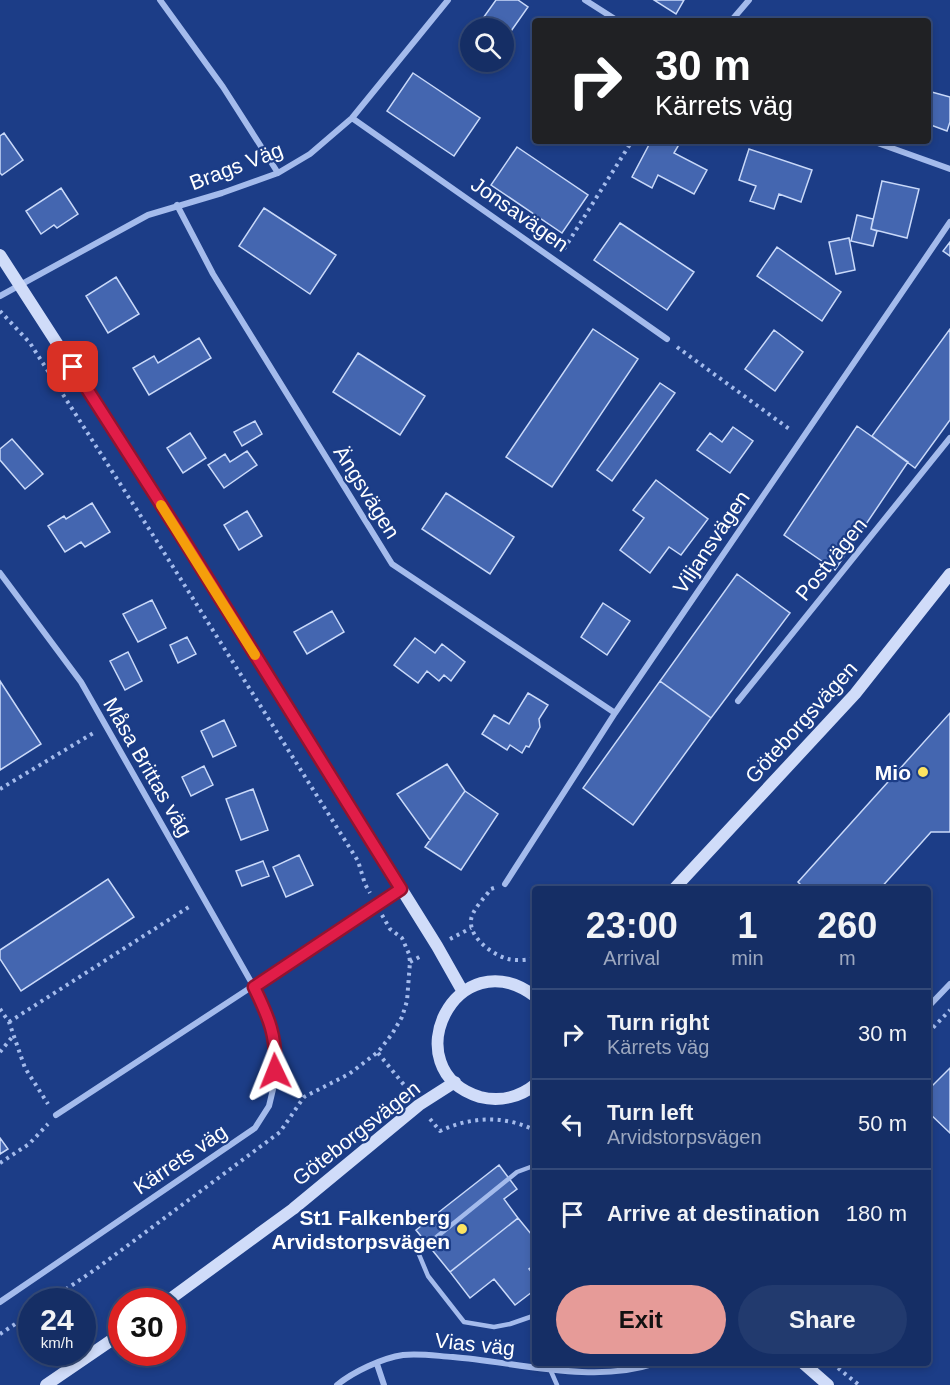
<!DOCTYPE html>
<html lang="en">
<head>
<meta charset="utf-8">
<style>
	body { margin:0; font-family:Arial,sans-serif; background:#223a6e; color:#f1f3f6; height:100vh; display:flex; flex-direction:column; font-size:22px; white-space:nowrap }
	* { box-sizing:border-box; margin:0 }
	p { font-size:20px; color:#9da8bf }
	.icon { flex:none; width:33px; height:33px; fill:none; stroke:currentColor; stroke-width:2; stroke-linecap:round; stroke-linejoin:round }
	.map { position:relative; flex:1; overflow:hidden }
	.sheet { position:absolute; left:532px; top:886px; width:399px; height:480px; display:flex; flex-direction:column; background:#152e65; border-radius:6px; box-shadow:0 3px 9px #0003,0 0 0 2px #344a79 }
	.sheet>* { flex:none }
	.top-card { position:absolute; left:532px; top:18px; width:399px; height:126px; border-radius:6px; box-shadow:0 3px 9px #0003,0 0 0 2px #344a79; background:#202124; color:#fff; overflow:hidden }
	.buttons { position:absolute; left:460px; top:18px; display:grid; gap:12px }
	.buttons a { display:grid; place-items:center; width:54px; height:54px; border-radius:50%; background:#152e65; box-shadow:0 3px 9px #0003,0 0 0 2px #344a79; font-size:30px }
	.speed { position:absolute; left:18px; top:1288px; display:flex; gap:12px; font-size:30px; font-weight:700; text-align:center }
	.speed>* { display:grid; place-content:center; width:78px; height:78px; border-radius:50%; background:#152e65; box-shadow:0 3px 9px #0003,0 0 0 2px #344a79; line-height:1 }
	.speed small { font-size:15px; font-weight:400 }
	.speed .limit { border:9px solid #d22; background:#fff; color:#111 }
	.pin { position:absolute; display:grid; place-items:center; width:51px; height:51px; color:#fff; margin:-26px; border-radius:12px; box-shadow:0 3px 9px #0006 }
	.me { position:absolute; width:66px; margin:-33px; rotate:358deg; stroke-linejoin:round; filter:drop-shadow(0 0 4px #0008) }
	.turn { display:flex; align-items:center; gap:21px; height:126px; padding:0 24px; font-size:27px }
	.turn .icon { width:78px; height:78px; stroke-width:2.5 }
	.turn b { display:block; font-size:42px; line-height:51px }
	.eta { display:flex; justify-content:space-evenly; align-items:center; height:102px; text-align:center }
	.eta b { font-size:36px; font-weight:700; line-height:42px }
	.cta { display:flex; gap:12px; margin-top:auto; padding:12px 24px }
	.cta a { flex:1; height:69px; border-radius:36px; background:#e69b98; color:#111; font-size:24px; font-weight:700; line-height:69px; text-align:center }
	.cta a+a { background:#223a6e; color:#f1f3f6 }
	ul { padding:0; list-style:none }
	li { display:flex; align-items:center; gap:18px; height:90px; padding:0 24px; border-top:2px solid #344a79 }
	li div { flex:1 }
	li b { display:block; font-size:22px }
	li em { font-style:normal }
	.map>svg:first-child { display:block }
	.building { fill:#4466b0; stroke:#c9d9f9; stroke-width:1.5 }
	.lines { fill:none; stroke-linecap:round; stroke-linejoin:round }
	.path { stroke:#a4bbec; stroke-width:4; stroke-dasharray:3 4.5; stroke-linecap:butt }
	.lane { stroke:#a4bbec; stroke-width:4.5 }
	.street { stroke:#a4bbec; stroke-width:6 }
	.secondary { stroke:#d0dcf9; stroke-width:12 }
	.route-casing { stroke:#92132f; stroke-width:15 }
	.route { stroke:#e11d48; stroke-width:10 }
	.slow { stroke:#f59e0b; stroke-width:10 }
	.poi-dot { fill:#fde461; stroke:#1c3d87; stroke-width:2 }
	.labels { text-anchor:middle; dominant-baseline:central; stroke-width:4.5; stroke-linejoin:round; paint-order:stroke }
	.street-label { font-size:21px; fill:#fff; stroke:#1c3d87 }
	.poi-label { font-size:21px; font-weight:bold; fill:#fff; stroke:#1c3d87; text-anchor:end }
</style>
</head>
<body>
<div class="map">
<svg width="950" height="1385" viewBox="0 0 950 1385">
	<rect width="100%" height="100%" fill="#1c3d87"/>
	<path class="building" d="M496,0H518L528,7L504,41V28H476Z
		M654,0H684L676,14Z
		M413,73L480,118L454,156L387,111Z
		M928,91L950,97V122L947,131L928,124Z
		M4,133L23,160L2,175L0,173V136Z
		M651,141H681L674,153L707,170L694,194L658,175L652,188L632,177Z
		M517,147L588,195L562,233L491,185Z
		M749,149L812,170L801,202L779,194L774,209L750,201L756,186L739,180Z
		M882,181L919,189L907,238L871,229Z
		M61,188L78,214L57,228L54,225L41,234L26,211Z
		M264,208L336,255L310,294L239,246Z
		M857,215L873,219L871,229L877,231L873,246L851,241Z
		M620,223L694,272L667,310L594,260Z
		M849,238L855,270L836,274L829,242Z
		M950,242V256L943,251Z
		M777,247L841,292L822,321L757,276Z
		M116,277L139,314L108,333L86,296Z
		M593,329L638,359L552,487L506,457Z
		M950,329V420L915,468L872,436Z
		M774,330L803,352L775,391L745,369Z
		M199,338L211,358L149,395L133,368L154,356L158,363Z
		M358,353L425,396L400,435L333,392Z
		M660,383L675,393L612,481L597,470Z
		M255,421L262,434L242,446L234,432Z
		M857,426L908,462L835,570L784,535Z
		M733,427L753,441L730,473L697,450L710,433L722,442Z
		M190,433L206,458L183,473L167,448Z
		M12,439L43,474L25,489L0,460V449Z
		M247,451L257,465L224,488L208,465L225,454L230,462Z
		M656,480L708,519L681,555L669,547L650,573L620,550L644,518L633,510Z
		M446,493L514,537L490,574L422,529Z
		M92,503L110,532L85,547L81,542L65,552L48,526L64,516L66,519Z
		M247,511L262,536L239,550L224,525Z
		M737,574L790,613L711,718L660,681Z
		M152,600L166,628L138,642L123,614Z
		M603,603L630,621L607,655L581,637Z
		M332,611L344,632L307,654L294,632Z
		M187,637L196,654L178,663L170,645Z
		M415,638L435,653L442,644L465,662L451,681L444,675L439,681L427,671L418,683L394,665Z
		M128,652L142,681L125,690L110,661Z
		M0,681L41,744L0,770Z
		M660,681L711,718L633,825L583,788Z
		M528,693L548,705L539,719L540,727L529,747L526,746L522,753L510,745L507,750L482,734L494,715L509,724Z
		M950,713V832H931L879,890H806L798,882Z
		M224,720L236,746L213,757L201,731Z
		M447,764L465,791L430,840L397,794Z
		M204,766L213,785L191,796L182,777Z
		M253,789L268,830L241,840L226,799Z
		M465,791L498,814L461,870L425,847Z
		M299,855L313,885L286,897L273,867Z
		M263,861L269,876L242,886L236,871Z
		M108,879L134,917L21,991L0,959V950Z
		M950,1068V1133L928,1112V1090Z
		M0,1138L8,1149L0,1154Z
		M499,1165L517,1189L504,1199L518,1218L450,1272L416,1230Z
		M518,1218L536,1240V1264L529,1269L536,1277V1289L515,1305L494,1279L470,1298L450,1272Z"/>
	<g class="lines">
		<path class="path" d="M564,249L632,141
			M0,311L30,343L158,543L358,861L365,884L370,893
			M677,347L792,431
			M0,789L95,732
			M494,888L491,889C485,897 472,910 471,920C469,938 493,955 508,959C516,961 527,960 536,958
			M450,939L471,928
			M410,962L423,955
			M0,1009L9,1022L25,1068L48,1104
			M9,1022L192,905
			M928,1033L950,1010
			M0,1052L13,1036
			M378,1053L409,1091
			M430,1119L440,1131C470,1117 502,1115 532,1129L536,1126
			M0,1163L29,1144L48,1124
			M47,1302L96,1269L280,1132L304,1097L349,1074L378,1052L392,1034L402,1017L407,1001L410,962L409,954L402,938L390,929L382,915
			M0,1334L32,1313
			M838,1368L859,1385"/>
		<path class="lane" d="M536,1165L517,1172L418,1252L428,1276L464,1322L494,1327L510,1324L536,1315
			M550,1369L557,1385"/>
		<path class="street" d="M160,0L223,87L278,173
			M585,0L618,21
			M731,21L749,0
			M352,118L667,339
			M872,141L950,169
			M177,205L213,274L392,564L615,713
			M0,296L148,215L222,193L278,173L310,154L352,118L448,0
			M0,573L81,682L254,987L272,1024L276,1058L274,1085L269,1106L255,1128L0,1302
			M738,701L950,438
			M505,884L615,713L950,222
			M928,1007L950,984
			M56,1115L401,889
			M377,1364L384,1385
			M337,1385C353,1372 382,1358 403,1355C419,1353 437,1356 453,1357C515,1362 593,1384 653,1364"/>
		<path class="secondary" d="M0,255L180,534L437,946L463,992
			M673,890L855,694L950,574
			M536,997C456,936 392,1070 480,1097C500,1102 520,1097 536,1084
			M166,1302L293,1209L419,1105L455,1082
			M804,1364L828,1385
			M46,1385L122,1333"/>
	</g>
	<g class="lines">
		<g class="route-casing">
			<path id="route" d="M73,367L180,534L401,889L254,987C269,1018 277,1036 275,1071"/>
		</g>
		<use href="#route" class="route"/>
		<path class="slow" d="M161,505L255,655"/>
	</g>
	<g class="poi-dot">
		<circle cx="923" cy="772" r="6"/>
		<circle cx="462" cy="1229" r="6"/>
	</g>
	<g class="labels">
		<g class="street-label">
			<text transform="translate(236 166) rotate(-21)">Brags Väg</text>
			<text transform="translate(520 214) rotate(35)">Jonsavägen</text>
			<text transform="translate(367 492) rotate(58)">Ängsvägen</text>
			<text transform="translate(711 542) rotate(-56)">Viljansvägen</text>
			<text transform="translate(831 559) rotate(-51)">Postvägen</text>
			<text transform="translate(801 722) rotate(-48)">Göteborgsvägen</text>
			<text transform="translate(148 767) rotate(60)">Måsa Brittas väg</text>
			<text transform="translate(356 1133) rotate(-38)">Göteborgsvägen</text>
			<text transform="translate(180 1159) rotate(-34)">Kärrets väg</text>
			<text transform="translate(475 1344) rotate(6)">Vias väg</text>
		</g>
		<g class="poi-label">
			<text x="911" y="772">Mio</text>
			<text x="450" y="1217">St1 Falkenberg<tspan x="450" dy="24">Arvidstorpsvägen</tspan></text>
		</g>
	</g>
</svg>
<div class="buttons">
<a><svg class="icon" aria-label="search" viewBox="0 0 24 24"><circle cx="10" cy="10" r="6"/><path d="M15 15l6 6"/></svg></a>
</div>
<div class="speed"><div>24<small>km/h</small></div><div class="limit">30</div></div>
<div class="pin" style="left:73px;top:367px;background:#d93025"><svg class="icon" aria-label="arrive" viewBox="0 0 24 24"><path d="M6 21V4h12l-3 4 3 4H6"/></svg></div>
<svg class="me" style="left:275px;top:1071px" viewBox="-20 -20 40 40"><path d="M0-17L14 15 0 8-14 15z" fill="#e11d48" stroke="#fff" stroke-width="4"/></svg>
<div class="top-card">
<div class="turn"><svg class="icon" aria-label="right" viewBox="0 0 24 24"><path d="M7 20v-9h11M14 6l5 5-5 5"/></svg><div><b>30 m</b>Kärrets väg</div></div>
</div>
<section class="sheet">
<div class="eta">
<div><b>23:00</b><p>Arrival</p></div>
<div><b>1</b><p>min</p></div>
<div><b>260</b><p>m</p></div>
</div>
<ul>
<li><svg class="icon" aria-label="right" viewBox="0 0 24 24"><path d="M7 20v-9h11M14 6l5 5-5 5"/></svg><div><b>Turn right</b><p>Kärrets väg</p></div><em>30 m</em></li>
<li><svg class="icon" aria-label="left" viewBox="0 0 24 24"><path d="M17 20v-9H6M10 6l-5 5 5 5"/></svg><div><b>Turn left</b><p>Arvidstorpsvägen</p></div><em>50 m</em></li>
<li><svg class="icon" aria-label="arrive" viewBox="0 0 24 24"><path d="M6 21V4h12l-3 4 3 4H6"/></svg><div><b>Arrive at destination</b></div><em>180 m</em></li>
</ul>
<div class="cta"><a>Exit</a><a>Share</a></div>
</section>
</div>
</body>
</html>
